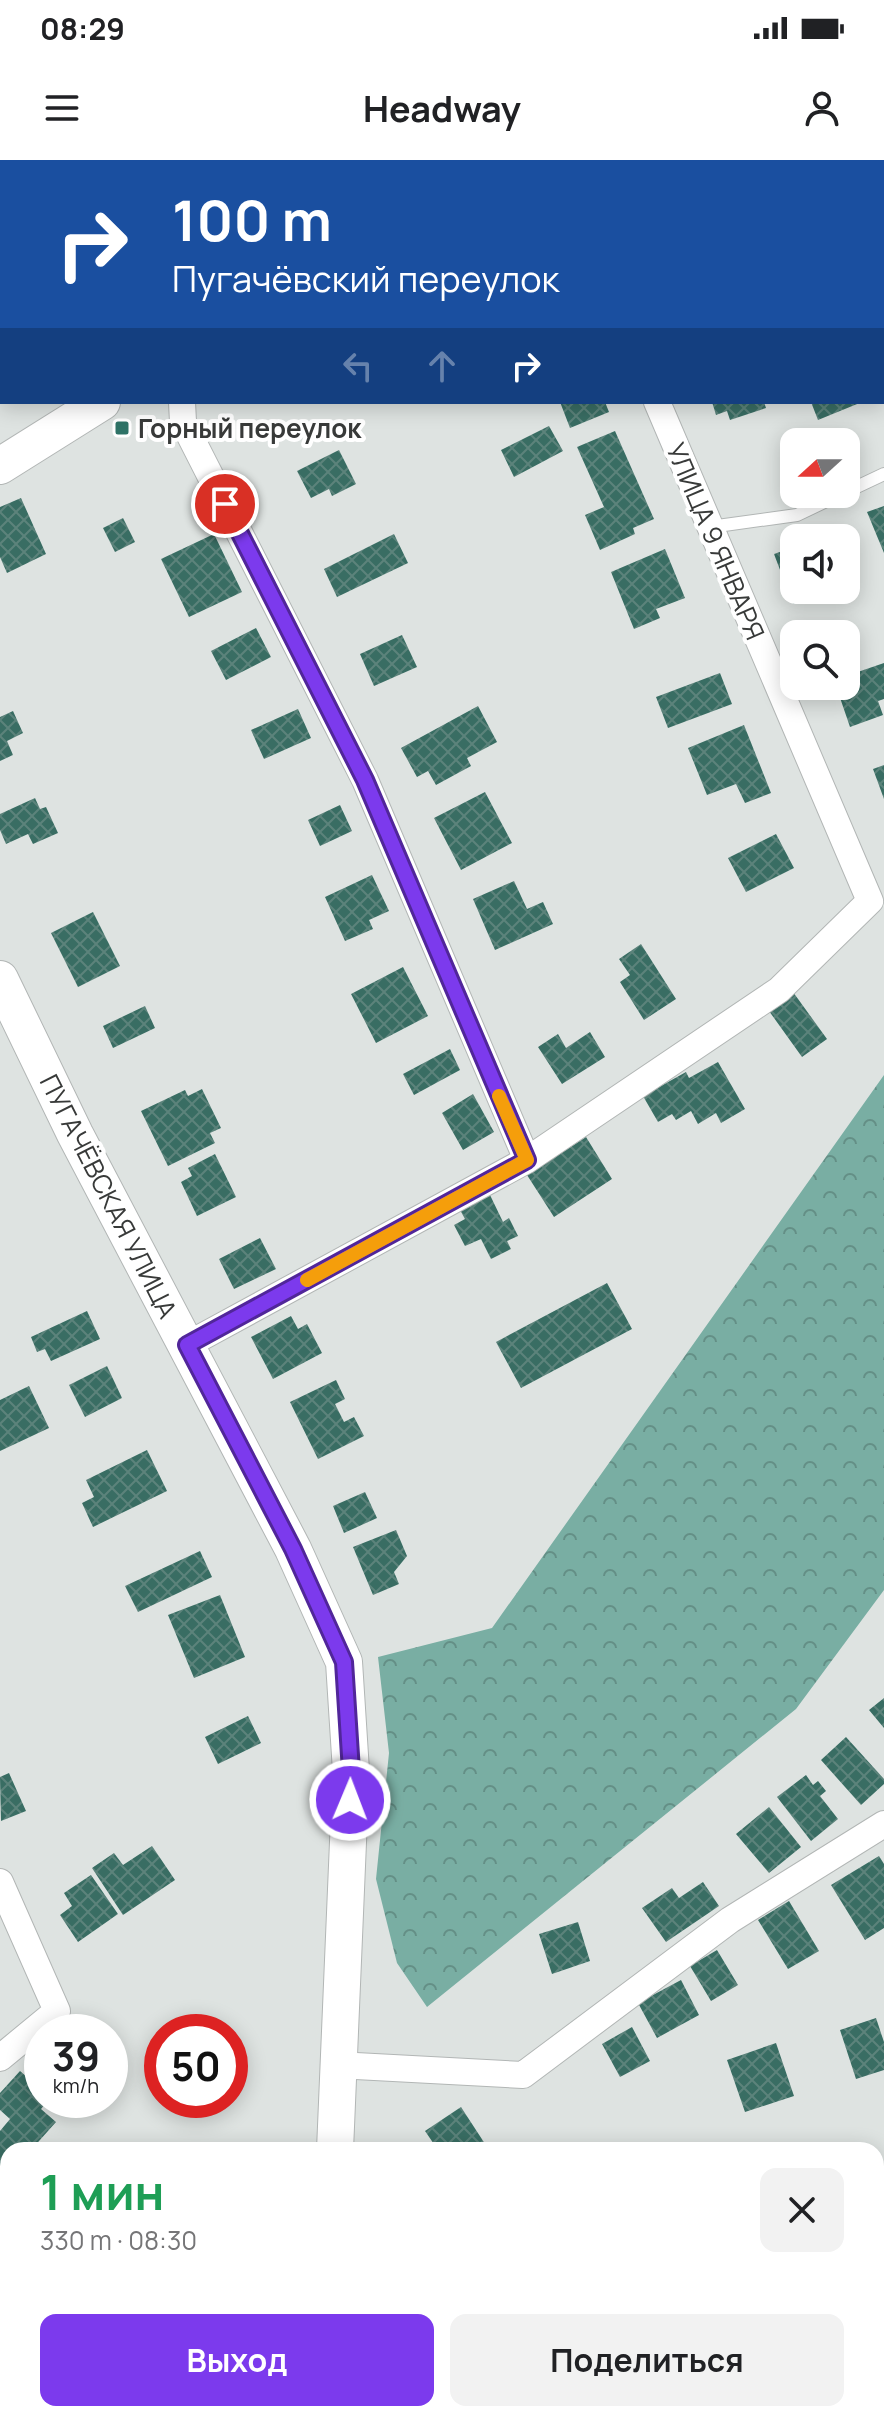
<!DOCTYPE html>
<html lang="ru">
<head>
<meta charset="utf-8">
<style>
	body { margin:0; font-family:Manrope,sans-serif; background:#f2f2f2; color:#202124; height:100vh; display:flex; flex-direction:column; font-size:30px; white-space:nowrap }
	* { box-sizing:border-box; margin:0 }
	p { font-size:26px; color:#757577 }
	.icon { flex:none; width:44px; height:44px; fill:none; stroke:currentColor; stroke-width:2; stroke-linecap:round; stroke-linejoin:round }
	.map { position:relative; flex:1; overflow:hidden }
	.sheet { position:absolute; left:0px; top:1982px; width:884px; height:280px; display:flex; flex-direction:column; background:#fff; border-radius:24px 24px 0 0; box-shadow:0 4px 20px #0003 }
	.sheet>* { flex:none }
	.hud { position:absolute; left:0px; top:0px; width:884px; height:244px; box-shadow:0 4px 20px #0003; background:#1a4fa0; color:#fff; overflow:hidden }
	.needle { width:52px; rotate:249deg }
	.controls { position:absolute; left:780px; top:268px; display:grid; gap:16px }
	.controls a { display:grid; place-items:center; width:80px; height:80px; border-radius:16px; background:#fff; box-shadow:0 4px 20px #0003; font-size:40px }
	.speed { position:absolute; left:24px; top:1854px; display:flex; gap:16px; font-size:40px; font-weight:700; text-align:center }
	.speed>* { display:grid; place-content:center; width:104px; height:104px; border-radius:50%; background:#fff; box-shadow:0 4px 20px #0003; line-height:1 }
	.speed small { font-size:20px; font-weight:400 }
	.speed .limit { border:12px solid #d22; background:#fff; color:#111 }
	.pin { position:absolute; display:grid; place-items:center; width:68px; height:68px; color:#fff; margin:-34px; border:4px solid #fff; border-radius:50%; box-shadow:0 2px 8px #0007 }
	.me { position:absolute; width:88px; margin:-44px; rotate:1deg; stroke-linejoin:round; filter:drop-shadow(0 0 6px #0008) }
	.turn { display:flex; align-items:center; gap:28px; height:168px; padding:0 40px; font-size:36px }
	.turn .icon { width:104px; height:104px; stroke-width:2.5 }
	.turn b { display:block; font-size:56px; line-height:68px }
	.lanes { display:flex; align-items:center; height:76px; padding:0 40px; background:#0003; justify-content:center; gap:40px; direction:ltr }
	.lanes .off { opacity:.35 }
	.round { display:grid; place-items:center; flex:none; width:84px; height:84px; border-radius:16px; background:#f2f2f2 }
	.headline { display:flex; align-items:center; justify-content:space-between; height:136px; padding:0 40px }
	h1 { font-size:48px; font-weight:700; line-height:60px; color:#1e9e55 }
	.action { display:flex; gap:16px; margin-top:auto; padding:16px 40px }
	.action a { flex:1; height:92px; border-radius:16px; background:#7c3aed; color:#fff; font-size:32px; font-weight:700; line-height:92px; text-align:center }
	.action a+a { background:#f2f2f2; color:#202124 }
	.status { display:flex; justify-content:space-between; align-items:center; height:56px; padding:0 40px; background:#fff; direction:ltr }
	.status svg { height:22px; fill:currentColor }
	header { display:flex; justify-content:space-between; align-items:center; height:104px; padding:0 40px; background:#fff; font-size:36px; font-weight:700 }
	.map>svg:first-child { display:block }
	.forest { fill:url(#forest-crowns) }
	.building { fill:url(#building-cross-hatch) }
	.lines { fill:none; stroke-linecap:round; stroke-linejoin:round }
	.service-casing { stroke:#b2b6b5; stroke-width:14 }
	.minor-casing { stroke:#b2b6b5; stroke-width:28 }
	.secondary-casing { stroke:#b2b6b5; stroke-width:38 }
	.service { stroke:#fff; stroke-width:12 }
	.minor { stroke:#fff; stroke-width:26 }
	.secondary { stroke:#fff; stroke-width:36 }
	.route-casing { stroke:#51269a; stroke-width:20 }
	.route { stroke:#7c3aed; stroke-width:14 }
	.slow { stroke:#f59e0b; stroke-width:14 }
	.poi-dot { fill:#2e7266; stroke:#fff; stroke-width:3 }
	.labels { text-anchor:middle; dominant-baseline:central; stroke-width:8; stroke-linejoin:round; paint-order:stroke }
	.poi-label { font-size:26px; font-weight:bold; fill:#383a39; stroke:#fff; text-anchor:start }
	.street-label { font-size:26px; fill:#383a39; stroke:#fff }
</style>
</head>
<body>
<div class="status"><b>08:29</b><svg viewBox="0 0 49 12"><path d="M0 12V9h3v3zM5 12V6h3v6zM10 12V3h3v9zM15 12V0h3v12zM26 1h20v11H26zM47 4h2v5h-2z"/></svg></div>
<header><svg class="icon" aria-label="menu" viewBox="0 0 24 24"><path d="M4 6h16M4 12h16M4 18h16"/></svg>Headway<svg class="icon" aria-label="person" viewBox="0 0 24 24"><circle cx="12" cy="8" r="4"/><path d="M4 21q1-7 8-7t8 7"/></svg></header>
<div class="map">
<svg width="884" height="2262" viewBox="0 0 884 2262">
	<defs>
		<pattern id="forest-crowns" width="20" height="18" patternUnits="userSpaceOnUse" patternTransform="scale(2)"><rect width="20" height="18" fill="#79aea3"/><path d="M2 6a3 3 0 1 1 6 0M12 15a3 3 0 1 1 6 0" fill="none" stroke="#648f86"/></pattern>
		<pattern id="building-cross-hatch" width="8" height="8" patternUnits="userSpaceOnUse" patternTransform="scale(2)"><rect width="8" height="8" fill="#396d63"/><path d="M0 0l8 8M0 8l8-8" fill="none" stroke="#5c837b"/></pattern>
	</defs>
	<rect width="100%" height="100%" fill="#dee3e1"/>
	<path class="forest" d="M884,915V1430L796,1549L427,1847L397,1803L376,1719L389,1593L378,1497L492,1468Z"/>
	<path class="building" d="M560,242H605L609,252L570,268Z
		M712,242H764L766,248L730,260L727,251L716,255Z
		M811,242H862L818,260Z
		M549,266L563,291L514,317L501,290Z
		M615,271L654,359L633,368L635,374L600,390L585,355L604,347L577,287Z
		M339,290L356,324L332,336L329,329L311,338L297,311Z
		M21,338L46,394L7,413L0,397V347Z
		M884,346V393L867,352Z
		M123,358L135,382L115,392L103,368Z
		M214,374L242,432L189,457L161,399Z
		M394,374L408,403L337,437L324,409Z
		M794,387V430H829L793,444L774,394Z
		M665,389L685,438L656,449L660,458L634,469L611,412Z
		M256,468L271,497L226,520L211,491Z
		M402,475L417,507L374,526L360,494Z
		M884,503V539L878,541L883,555L850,567L836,526H846V516Z
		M720,513L732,544L668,568L656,537Z
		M478,546L497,582L467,598L471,606L436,625L428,611L417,617L401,588Z
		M298,549L311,578L264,599L251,570Z
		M13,551L23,573L7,581L13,595L0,601V557Z
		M744,565L771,633L745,643L736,624L707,635L688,588Z
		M884,605V639L873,609Z
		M485,632L512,683L461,710L434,658Z
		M35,638L40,649L46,647L58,673L33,684L28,674L6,684L0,670V654Z
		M340,645L352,671L320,686L308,660Z
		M776,674L794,708L746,732L728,698Z
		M372,715L389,751L369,760L373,769L345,781L325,737Z
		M514,721L527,749L543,742L553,764L495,790L473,739Z
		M93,752L120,806L78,827L51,773Z
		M641,784L676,839L644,860L620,822L630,815L619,799Z
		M403,807L428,856L376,883L351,834Z
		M793,832L827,879L802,897L769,851Z
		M145,846L155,868L113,888L103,866Z
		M590,872L605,897L562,924L538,887L558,874L566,888Z
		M450,889L460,910L414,935L403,914Z
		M718,902L745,949L721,963L716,953L698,964L691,951L676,960L672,954L658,962L643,936L686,912L689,918Z
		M202,929L221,968L210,973L215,983L168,1006L141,951L185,930L188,936Z
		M473,934L494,972L463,990L442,953Z
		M586,977L612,1019L554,1057L527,1015Z
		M215,994L236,1037L197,1056L181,1022L192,1016L188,1008Z
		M490,1035L503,1062L509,1058L518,1076L507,1081L511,1089L491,1099L481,1079L465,1086L454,1065L465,1059L460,1050Z
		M260,1078L276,1109L234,1129L219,1099Z
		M607,1123L632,1169L521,1228L496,1182Z
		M87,1151L100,1179L51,1201L45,1189L37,1192L31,1177Z
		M291,1156L298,1169L307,1164L322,1193L273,1219L251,1177Z
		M107,1206L122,1238L85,1257L69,1225Z
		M336,1220L345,1239L335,1244L344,1262L354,1257L364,1276L318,1299L290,1242Z
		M29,1226L49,1268L0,1291V1240Z
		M147,1290L167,1331L93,1367L82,1343L94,1337L86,1320Z
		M365,1332L377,1358L344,1373L333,1346Z
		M396,1370L407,1396L394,1412L399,1424L373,1435L353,1387Z
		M200,1391L212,1417L138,1452L125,1426Z
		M220,1435L245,1497L194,1518L168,1455Z
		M884,1538V1568L869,1550Z
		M248,1556L261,1583L218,1604L205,1577Z
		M846,1577L884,1619V1624L861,1645L821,1600Z
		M9,1613L26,1651L1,1661L0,1617Z
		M806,1615L813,1625L818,1621L826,1631L820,1636L838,1659L811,1681L777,1637Z
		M769,1647L801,1687L769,1713L736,1674Z
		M152,1686L175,1720L123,1755L92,1708L114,1693L123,1705Z
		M879,1696L884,1704V1768L865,1780L831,1725Z
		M91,1715L118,1754L78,1782L60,1755L72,1746L64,1733Z
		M703,1722L719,1746L666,1782L642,1748L672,1728L679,1738Z
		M789,1741L819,1791L788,1809L758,1760Z
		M578,1762L590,1801L552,1814L539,1774Z
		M717,1790L738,1825L711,1841L690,1806Z
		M681,1820L699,1855L657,1878L638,1843Z
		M876,1858L884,1882V1910L856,1919L840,1870Z
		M632,1867L650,1901L620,1917L602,1884Z
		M776,1883L794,1936L745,1952L727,1900Z
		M20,1911L42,1930V1940H49L41,1949L56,1962L31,1990H8V2009L4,2010L0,2006V1971L10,1959L0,1950V1933Z
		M461,1947L489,1990H438L425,1971Z
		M599,2254H659L661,2260L655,2262H602Z
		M680,2254H717L719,2262H682Z"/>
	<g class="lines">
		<g class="service-casing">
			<path id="service" d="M610,2L615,0
				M846,332L884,314
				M710,367L797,355L841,334"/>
		</g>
		<g class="minor-casing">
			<path id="minor" d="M94,0L95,2
				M182,242L183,262L365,620L527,1000
				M187,1185L527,1000L779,830L870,741L657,242
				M0,1722L57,1851L0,1898
				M337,1905L523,1915L730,1760L884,1664
				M876,2131L884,2128
				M231,2254L251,2262
				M446,2254H484
				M206,2262L224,2254"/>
		</g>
		<g class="secondary-casing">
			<path id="secondary" d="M485,2L486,0
				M0,306L102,242
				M0,819L75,974L293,1389L344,1502L351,1611L335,1990
				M338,2254L340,2262"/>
		</g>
		<use href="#service" class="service"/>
		<use href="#minor" class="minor"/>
		<use href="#secondary" class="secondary"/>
	</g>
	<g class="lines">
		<g class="route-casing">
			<path id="route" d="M225,344L365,620L527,1000L187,1185L293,1389L344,1502L351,1611L350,1640"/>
		</g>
		<use href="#route" class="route"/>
		<path class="slow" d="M307,1120L527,1000L499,936"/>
	</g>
	<rect class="poi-dot" x="114" y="260" width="16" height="16" rx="4"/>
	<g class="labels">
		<g class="poi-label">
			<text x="138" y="268">Горный переулок</text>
		</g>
		<g class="street-label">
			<text transform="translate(716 381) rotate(67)">УЛИЦА 9 ЯНВАРЯ</text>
			<text transform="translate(109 1036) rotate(63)">ПУГАЧЁВСКАЯ УЛИЦА</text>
		</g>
	</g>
</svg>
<div class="controls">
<a><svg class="needle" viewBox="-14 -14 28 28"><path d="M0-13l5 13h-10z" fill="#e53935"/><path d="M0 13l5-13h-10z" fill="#757577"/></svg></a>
<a><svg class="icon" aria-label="sound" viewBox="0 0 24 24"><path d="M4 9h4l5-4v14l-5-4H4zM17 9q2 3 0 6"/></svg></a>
<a><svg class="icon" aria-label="search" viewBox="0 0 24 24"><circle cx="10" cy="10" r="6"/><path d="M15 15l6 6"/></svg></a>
</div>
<div class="speed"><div>39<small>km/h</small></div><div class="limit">50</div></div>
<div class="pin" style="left:225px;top:344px;background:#d93025"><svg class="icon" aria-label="arrive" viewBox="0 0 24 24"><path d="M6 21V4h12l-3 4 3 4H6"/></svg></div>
<svg class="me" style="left:350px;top:1640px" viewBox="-20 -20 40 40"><circle r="17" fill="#7c3aed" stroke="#fff" stroke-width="3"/><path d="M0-11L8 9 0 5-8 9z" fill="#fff"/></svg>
<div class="hud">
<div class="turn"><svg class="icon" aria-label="right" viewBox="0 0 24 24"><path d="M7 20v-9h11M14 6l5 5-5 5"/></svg><div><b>100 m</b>Пугачёвский переулок</div></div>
<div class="lanes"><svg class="icon off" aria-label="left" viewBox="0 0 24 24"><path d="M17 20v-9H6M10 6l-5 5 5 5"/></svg><svg class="icon off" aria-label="ahead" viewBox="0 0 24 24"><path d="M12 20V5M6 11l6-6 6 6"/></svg><svg class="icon" aria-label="right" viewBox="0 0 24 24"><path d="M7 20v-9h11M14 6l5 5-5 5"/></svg></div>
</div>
<section class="sheet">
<div class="headline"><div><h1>1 мин</h1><p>330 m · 08:30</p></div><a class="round"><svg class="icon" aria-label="close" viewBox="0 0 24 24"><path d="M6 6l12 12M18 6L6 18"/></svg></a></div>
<div class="action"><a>Выход</a><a>Поделиться</a></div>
</section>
</div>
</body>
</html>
